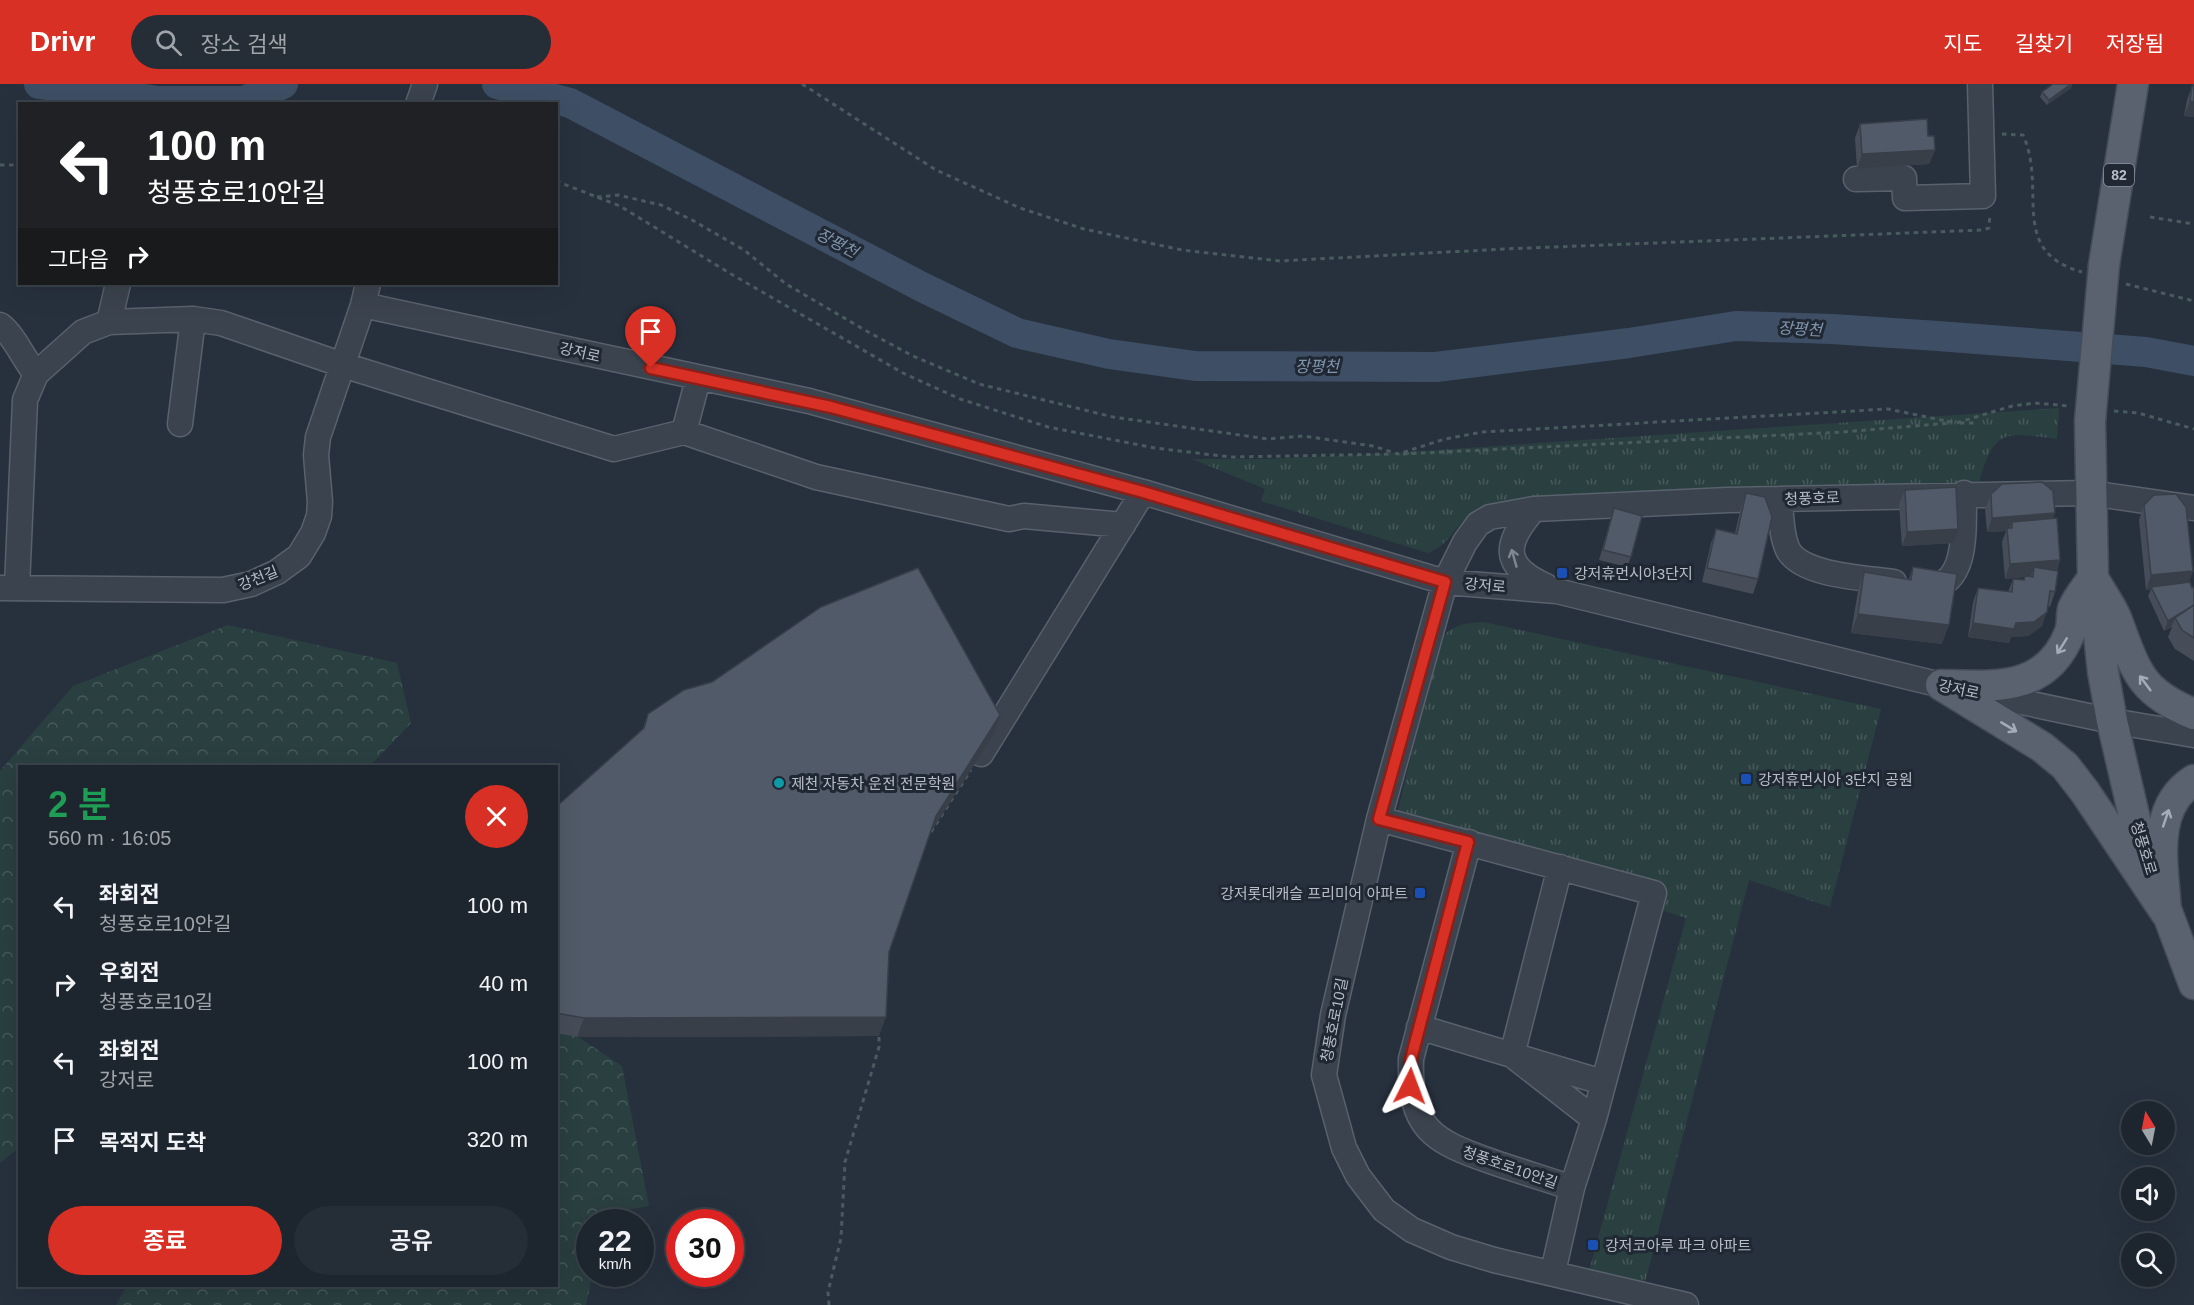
<!DOCTYPE html>
<html lang="ko">
<head>
<meta charset="utf-8">
<style>
	body { margin:0; font-family:Arial,"Noto Sans KR",sans-serif; background:#252d36; color:#f1f3f6; height:100vh; display:flex; flex-direction:column; font-size:22px; white-space:nowrap }
	* { box-sizing:border-box; margin:0 }
	p { font-size:20px; color:#a0a5aa }
	.icon { flex:none; width:33px; height:33px; fill:none; stroke:currentColor; stroke-width:2; stroke-linecap:round; stroke-linejoin:round }
	.map { position:relative; flex:1; overflow:hidden }
	.sheet { position:absolute; left:18px; top:681px; width:540px; height:522px; display:flex; flex-direction:column; background:#1d252e; border-radius:0px; box-shadow:0 6px 24px #0002,0 0 0 2px #3b424a }
	.sheet>* { flex:none }
	.hud { position:absolute; left:18px; top:18px; width:540px; height:183px; border-radius:0px; box-shadow:0 6px 24px #0002,0 0 0 2px #3b424a; background:#202124; color:#fff; overflow:hidden }
	.needle { width:39px; rotate:350deg }
	.fabs { position:absolute; left:2121px; top:1017px; display:grid; gap:12px }
	.fabs a { display:grid; place-items:center; width:54px; height:54px; border-radius:50%; background:#1d252e; box-shadow:0 6px 24px #0002,0 0 0 2px #3b424a; font-size:30px }
	.speed { position:absolute; left:576px; top:1125px; display:flex; gap:12px; font-size:30px; font-weight:700; text-align:center }
	.speed>* { display:grid; place-content:center; width:78px; height:78px; border-radius:50%; background:#1d252e; box-shadow:0 6px 24px #0002,0 0 0 2px #3b424a; line-height:1 }
	.speed small { font-size:15px; font-weight:400 }
	.speed .limit { border:9px solid #d22; background:#fff; color:#111 }
	.pin { position:absolute; display:grid; place-items:center; width:51px; height:51px; color:#fff; margin:-62px -26px; border-radius:50% 50% 50% 0; rotate:-45deg; box-shadow:0 0 6px #0007 }
	.pin .icon { rotate:45deg }
	.me { position:absolute; width:66px; margin:-33px; rotate:3deg; stroke-linejoin:round; filter:drop-shadow(0 0 4px #0008) }
	.turn { display:flex; align-items:center; gap:21px; height:126px; padding:0 30px; font-size:27px }
	.turn .icon { width:78px; height:78px; stroke-width:2.5 }
	.turn b { display:block; font-size:42px; line-height:51px }
	.then { display:flex; align-items:center; height:57px; padding:0 30px; background:#0003; gap:12px; font-size:22px }
	.round { display:grid; place-items:center; flex:none; width:63px; height:63px; border-radius:32px; background:#252d36 }
	.overview { display:flex; align-items:center; justify-content:space-between; height:102px; padding:0 30px }
	h1 { font-size:36px; font-weight:600; line-height:45px; color:#1e9e55 }
	.button { display:flex; gap:12px; margin-top:auto; padding:12px 30px }
	.button a { flex:1; height:69px; border-radius:36px; background:#d93025; color:#fff; font-size:24px; font-weight:600; line-height:69px; text-align:center }
	.button a+a { background:#252d36; color:#f1f3f6 }
	ul { padding:0; list-style:none }
	li { display:flex; align-items:center; gap:18px; height:78px; padding:0 30px }
	li div { flex:1 }
	li b { display:block; font-size:22px }
	li em { font-style:normal }
	header { display:flex; align-items:center; gap:36px; box-sizing:border-box; height:84px; padding:0 30px; background:#d93025; color:#fff }
	header strong { font-size:28px }
	nav { display:flex; gap:33px; margin-inline-start:auto; font-size:21px }
	.search { width:420px; height:54px; background:#252d36; display:flex; align-items:center; gap:15px; box-sizing:border-box; padding:0 21px; border-radius:33px; color:#a0a5aa; font-size:22px }
	.map>svg:first-child { display:block }
	.forest { fill:url(#forest-crowns) }
	.park { fill:url(#park-tufts) }
	.lines { fill:none; stroke-linecap:round; stroke-linejoin:round }
	.river { stroke:#3e4f65; stroke-width:30 }
	.minor-casing { stroke:#59616c; stroke-width:27 }
	.major-casing { stroke:#444c57; stroke-width:33 }
	.path { stroke:#495b5e; stroke-width:3; stroke-dasharray:4.5 4.5; stroke-linecap:butt }
	.minor { stroke:#3b434e; stroke-width:24 }
	.major { stroke:#59626e; stroke-width:30 }
	.major-bridge-casing { stroke:#444c57; stroke-width:33; stroke-linecap:butt }
	.major-bridge { stroke:#59626e; stroke-width:30 }
	.wall { fill:#464d59 }
	.shaded-wall { fill:#393f49 }
	.building { fill:#515a68; stroke:#393f49; stroke-width:1.5 }
	.oneway { stroke:#7f8792 }
	.oneway2 { stroke:#a4acb7 }
	.route-casing { stroke:#8d1f18; stroke-width:15 }
	.route { stroke:#d93025; stroke-width:10 }
	.transit-dot { fill:#1a4fb4; stroke:#202833; stroke-width:2 }
	.culture-dot { fill:#0f9aa8; stroke:#202833; stroke-width:2 }
	.labels { text-anchor:middle; dominant-baseline:central; stroke-width:6; stroke-linejoin:round; paint-order:stroke }
	.shield { fill:#202833; stroke:#8a919c; stroke-width:1.5 }
	.shield-label { font-size:14px; font-weight:bold; fill:#b7bec9 }
	.street-label { font-size:15px; fill:#b7bec9; stroke:#202833 }
	.poi-label { font-size:15px; fill:#b7bec9; stroke:#202833; text-anchor:start }
	.water-label { font-size:16px; font-style:italic; fill:#8195ae; stroke:#202833 }
</style>
</head>
<body>
<header>
<strong>Drivr</strong>
<div class="search"><svg class="icon" aria-label="search" viewBox="0 0 24 24"><circle cx="10" cy="10" r="6"/><path d="M15 15l6 6"/></svg>장소 검색</div>
<nav><a>지도</a><a>길찾기</a><a>저장됨</a></nav>
</header>
<div class="map">
<svg width="2194" height="1221" viewBox="0 0 2194 1221">
	<defs>
		<pattern id="forest-crowns" width="20" height="18" patternUnits="userSpaceOnUse" patternTransform="scale(1.5)"><rect width="20" height="18" fill="#2a3f40"/><path d="M2 6a3 3 0 1 1 6 0M12 15a3 3 0 1 1 6 0" fill="none" stroke="#47595a"/></pattern>
		<pattern id="park-tufts" width="24" height="20" patternUnits="userSpaceOnUse" patternTransform="scale(1.5)"><rect width="24" height="20" fill="#2a3f40"/><path d="M3 7l-1-3M5 7V3M7 7l1-3M15 17l-1-3M17 17v-4M19 17l1-3" fill="none" stroke="#47595a"/></pattern>
	</defs>
	<rect width="100%" height="100%" fill="#27313e"/>
	<path class="forest" d="M228,541L397,579L411,639L370,682H20V1063L0,1079V687L73,602Z
		M557,939L622,982L649,1122L586,1133L590,1190H593L586,1221H116L127,1202H556Z"/>
	<path class="park" d="M2059,324L2057,355C2005,349 1994,343 1979,399L1781,404L1496,419C1455,427 1458,458 1428,469L1261,417L1265,405L1192,375H1265L1361,371Z
		M1484,538L1881,625L1830,823L1749,796L1642,1210L1586,1198L1686,834L1395,739L1438,559C1450,541 1463,539 1484,538Z"/>
	<g class="lines">
		<path class="river" d="M39,0L158,17H244L283,0
			M497,0L570,19L922,203L1017,249L1109,270L1195,282L1436,283L1629,259L1736,242L1832,245L1938,252L2146,268L2194,277"/>
		<g class="minor-casing">
			<path id="minor" d="M418,20L425,0
				M1856,95L1904,94L1905,114L1983,112L1980,0
				M363,221L809,317L1143,408L1445,498L1557,507L1941,601L2112,637L2194,651
				M109,238L118,200
				M0,241C14,251 24,276 36,290
				M180,340L193,235
				M684,348L698,295
				M1780,415C1781,431 1781,451 1788,466C1802,492 1867,494 1894,498
				M1534,425C1504,459 1501,482 1546,502
				M17,503L25,316L36,290L83,248L109,238L193,235L221,239L343,281L614,365L684,348L816,393L1009,435L1024,432L1123,441
				M1928,503C1970,502 1963,439 1964,409
				M0,504L223,506L251,500L277,488L299,472L313,449L319,432L320,418L316,371L318,353L363,221L368,200
				M981,670L1143,408
				M1379,735L1654,809L1594,1035L1572,1104L1553,1188
				M1469,758L1411,975C1409,1045 1432,1057 1493,1078C1519,1087 1546,1095 1572,1104
				M1560,783L1512,971L1602,998
				M1419,943L1512,971L1594,1035
				M1686,1221L1494,1176L1451,1163L1412,1146L1384,1126L1358,1092L1344,1064L1324,991L1333,931L1379,735L1445,498L1465,458L1478,440L1490,433L1534,425L1728,416L2090,409L2194,424"/>
		</g>
		<g class="major-casing">
			<path id="major" d="M2104,181L2133,0
				M2090,337L2093,494L2103,588L2112,637L2139,753L2194,900
				M2194,630C2138,607 2136,586 2116,534C2110,520 2100,507 2093,494C2087,503 2077,514 2073,525C2071,532 2073,540 2070,548C2047,609 1993,602 1941,601L2042,663L2065,682L2085,708L2166,829C2164,784 2149,724 2194,696"/>
		</g>
		<path class="path" d="M802,0L936,86L1020,124L1084,145L1182,166L1280,177L1504,165L1982,146L1989,144L1990,130
			M2002,50L2023,51C2048,106 2007,167 2082,188
			M0,81H20
			M556,97L620,122L731,190L903,289L960,315L1048,343L1155,364L1230,373L1393,370
			M597,113L618,111L661,121L692,136L744,166L786,200L870,249L913,272L979,300L1113,333L1268,355L1303,352L1373,362L1398,370L1445,355L1483,348L1888,325L1956,339L2012,322L2035,319L2069,322
			M2150,133L2194,140
			M2126,200L2194,217
			M2114,327L2138,329L2194,345
			M1960,339H1976
			M1403,370L1843,348L1950,339
			M931,748L971,686
			M829,1221L828,1208L841,1154L845,1078L879,963V950"/>
		<use href="#minor" class="minor"/>
		<use href="#major" class="major"/>
		<g class="major-bridge-casing">
			<path id="major-bridge" d="M2090,337L2104,181"/>
		</g>
		<use href="#major-bridge" class="major-bridge"/>
	</g>
	<path class="wall" d="M2053,0H2072L2071,4L2047,21L2040,13L2042,8Z
		M2193,0H2194V33L2184,32L2187,16Z
		M1860,40L1935,66L1929,80L1857,85L1855,54Z
		M1905,406L1953,459L1902,462L1899,420Z
		M1746,409L1758,495L1753,510L1702,498L1711,459L1716,445L1735,449L1741,423Z
		M1991,410L2055,429L2053,434L2060,476L2057,486L2055,508L2050,523L2048,522L2042,542L2028,552L2011,553L2009,559L1968,553L1973,518L1978,504L2008,508L2013,495L2024,496L2025,493L2005,495L2002,458L2006,447L1987,448L1985,425Z
		M2144,421L2189,498L2192,504L2194,503V577L2175,565L2168,553L2172,543L2164,547L2148,512L2151,505L2146,506L2139,436Z
		M1614,424L1631,473L1627,483L1599,476Z
		M1913,483L1942,560L1851,549L1858,507L1864,488L1909,495Z
		M648,630L994,650L930,749L889,868L879,952L577,953L556,949V723L643,645Z"/>
	<path class="shaded-wall" d="M2071,0H2072L2071,4L2047,21L2049,16Z
		M2190,17L2194,18V33L2184,32Z
		M1935,66L1929,80L1857,85L1862,70Z
		M2055,429L2050,444H2012V438L2009,446L2007,444L2006,447L1987,448L1992,434Z
		M1958,445L1953,459L1902,462L1907,448Z
		M2060,476L2055,490L2034,483L2031,492L2005,495L2010,480Z
		M2193,487L2188,501L2151,503V505L2146,506L2151,491Z
		M2194,523L2175,534L2171,543L2164,547L2168,537Z
		M2047,528L2042,542L2028,552L2011,553L2009,559L1968,553L1973,539H2016Z
		M1858,530L1949,541L1942,560L1851,549Z
		M1000,631L994,650L929,751L936,732Z
		M886,933L879,952L577,953L584,934Z"/>
	<path class="building" d="M2053,0H2071L2049,16L2042,8Z
		M2192,2H2194V18L2190,17Z
		M1927,35L1928,52H1934L1935,66L1862,70L1860,40Z
		M2042,398L2053,407L2055,429L1992,434L1991,410L2002,400Z
		M1956,403L1958,445L1907,448L1905,406Z
		M1746,409L1765,413L1772,433L1758,495L1707,484L1716,445L1737,450Z
		M2176,410L2186,423L2193,487L2151,491L2144,421L2154,411Z
		M1614,424L1642,432L1631,473L1603,466Z
		M2057,434L2060,476L2010,480L2007,444H2012V438Z
		M1913,483L1957,490L1949,541L1858,530L1864,488L1911,496Z
		M2034,483L2058,487L2055,508L2050,507L2047,528L2034,538L2016,539L2014,545L1973,539L1978,504L2012,508L2013,495L2024,496L2025,492L2033,493Z
		M918,484L1000,631L936,732L889,868L886,933L584,934L556,929V723L644,644L648,630L684,606L712,598L821,523Z
		M2190,498L2192,504L2194,503V521L2168,537L2151,503Z
		M2194,521V554L2182,546L2175,534Z"/>
	<defs><path id="oneway-shaft" d="M-6 0H5M1.5-3L5.5 0L1.5 3" fill="none" stroke-width="1.6" stroke-linecap="round" stroke-linejoin="round" transform="scale(1.5)"/></defs>
	<use class="oneway" href="#oneway-shaft" transform="translate(1514 474) rotate(-106)"/>
	<g class="oneway2">
		<use href="#oneway-shaft" transform="translate(2062 562) rotate(122)"/>
		<use href="#oneway-shaft" transform="translate(2145 599) rotate(-127)"/>
		<use href="#oneway-shaft" transform="translate(2009 643) rotate(31)"/>
		<use href="#oneway-shaft" transform="translate(2166 734) rotate(-71)"/>
	</g>
	<g class="lines">
		<g class="route-casing">
			<path id="route" d="M651,284L831,323L1143,408L1445,498L1379,735L1468,758L1411,975L1410,1002"/>
		</g>
		<use href="#route" class="route"/>
	</g>
	<g class="transit-dot">
		<rect x="1556" y="483" width="12" height="12" rx="3"/>
		<rect x="1740" y="689" width="12" height="12" rx="3"/>
		<rect x="1414" y="803" width="12" height="12" rx="3"/>
		<rect x="1587" y="1155" width="12" height="12" rx="3"/>
	</g>
	<circle class="culture-dot" cx="779" cy="699" r="6"/>
	<g class="labels">
		<rect class="shield" x="2104" y="80" width="30" height="22" rx="4.5"/>
		<g class="shield-label">
			<text x="2119" y="91">82</text>
		</g>
		<g class="street-label">
			<text transform="translate(580 268) rotate(13)">강저로</text>
			<text transform="translate(1812 414) rotate(-2)">청풍호로</text>
			<text transform="translate(258 494) rotate(-22)">강천길</text>
			<text transform="translate(1485 501) rotate(5)">강저로</text>
			<text transform="translate(1959 605) rotate(12)">강저로</text>
			<text transform="translate(2144 764) rotate(73)">청풍호로</text>
			<text transform="translate(1334 936) rotate(-79)">청풍호로10길</text>
			<text transform="translate(1510 1083) rotate(19)">청풍호로10안길</text>
		</g>
		<g class="poi-label">
			<text x="1574" y="489">강저휴먼시아3단지</text>
			<text x="1758" y="695">강저휴먼시아 3단지 공원</text>
			<text x="791" y="699">제천 자동차 운전 전문학원</text>
			<text x="1408" y="809" text-anchor="end">강저롯데캐슬 프리미어 아파트</text>
			<text x="1605" y="1161">강저코아루 파크 아파트</text>
		</g>
		<g class="water-label">
			<text transform="translate(837 159) rotate(28)">장평천</text>
			<text transform="translate(1800 245) rotate(3)">장평천</text>
			<text x="1317" y="282">장평천</text>
		</g>
	</g>
</svg>
<div class="fabs">
<a><svg class="needle" viewBox="-14 -14 28 28"><path d="M0-13l5 13h-10z" fill="#e53935"/><path d="M0 13l5-13h-10z" fill="#a0a5aa"/></svg></a>
<a><svg class="icon" aria-label="sound" viewBox="0 0 24 24"><path d="M4 9h4l5-4v14l-5-4H4zM17 9q2 3 0 6"/></svg></a>
<a><svg class="icon" aria-label="search" viewBox="0 0 24 24"><circle cx="10" cy="10" r="6"/><path d="M15 15l6 6"/></svg></a>
</div>
<div class="speed"><div>22<small>km/h</small></div><div class="limit">30</div></div>
<div class="pin" style="left:651px;top:284px;background:#d93025"><svg class="icon" aria-label="arrive" viewBox="0 0 24 24"><path d="M6 21V4h12l-3 4 3 4H6"/></svg></div>
<svg class="me" style="left:1410px;top:1002px" viewBox="-20 -20 40 40"><path d="M0-17L14 15 0 8-14 15z" fill="#d93025" stroke="#fff" stroke-width="4"/></svg>
<div class="hud">
<div class="turn"><svg class="icon" aria-label="left" viewBox="0 0 24 24"><path d="M17 20v-9H6M10 6l-5 5 5 5"/></svg><div><b>100 m</b>청풍호로10안길</div></div>
<div class="then">그다음<svg class="icon" aria-label="right" viewBox="0 0 24 24"><path d="M7 20v-9h11M14 6l5 5-5 5"/></svg></div>
</div>
<section class="sheet">
<div class="overview"><div><h1>2 분</h1><p>560 m · 16:05</p></div><a class="round" style="background:#d93025;color:#fff"><svg class="icon" aria-label="close" viewBox="0 0 24 24"><path d="M6 6l12 12M18 6L6 18"/></svg></a></div>
<ul>
<li><svg class="icon" aria-label="left" viewBox="0 0 24 24"><path d="M17 20v-9H6M10 6l-5 5 5 5"/></svg><div><b>좌회전</b><p>청풍호로10안길</p></div><em>100 m</em></li>
<li><svg class="icon" aria-label="right" viewBox="0 0 24 24"><path d="M7 20v-9h11M14 6l5 5-5 5"/></svg><div><b>우회전</b><p>청풍호로10길</p></div><em>40 m</em></li>
<li><svg class="icon" aria-label="left" viewBox="0 0 24 24"><path d="M17 20v-9H6M10 6l-5 5 5 5"/></svg><div><b>좌회전</b><p>강저로</p></div><em>100 m</em></li>
<li><svg class="icon" aria-label="arrive" viewBox="0 0 24 24"><path d="M6 21V4h12l-3 4 3 4H6"/></svg><div><b>목적지 도착</b></div><em>320 m</em></li>
</ul>
<div class="button"><a>종료</a><a>공유</a></div>
</section>
</div>
</body>
</html>
